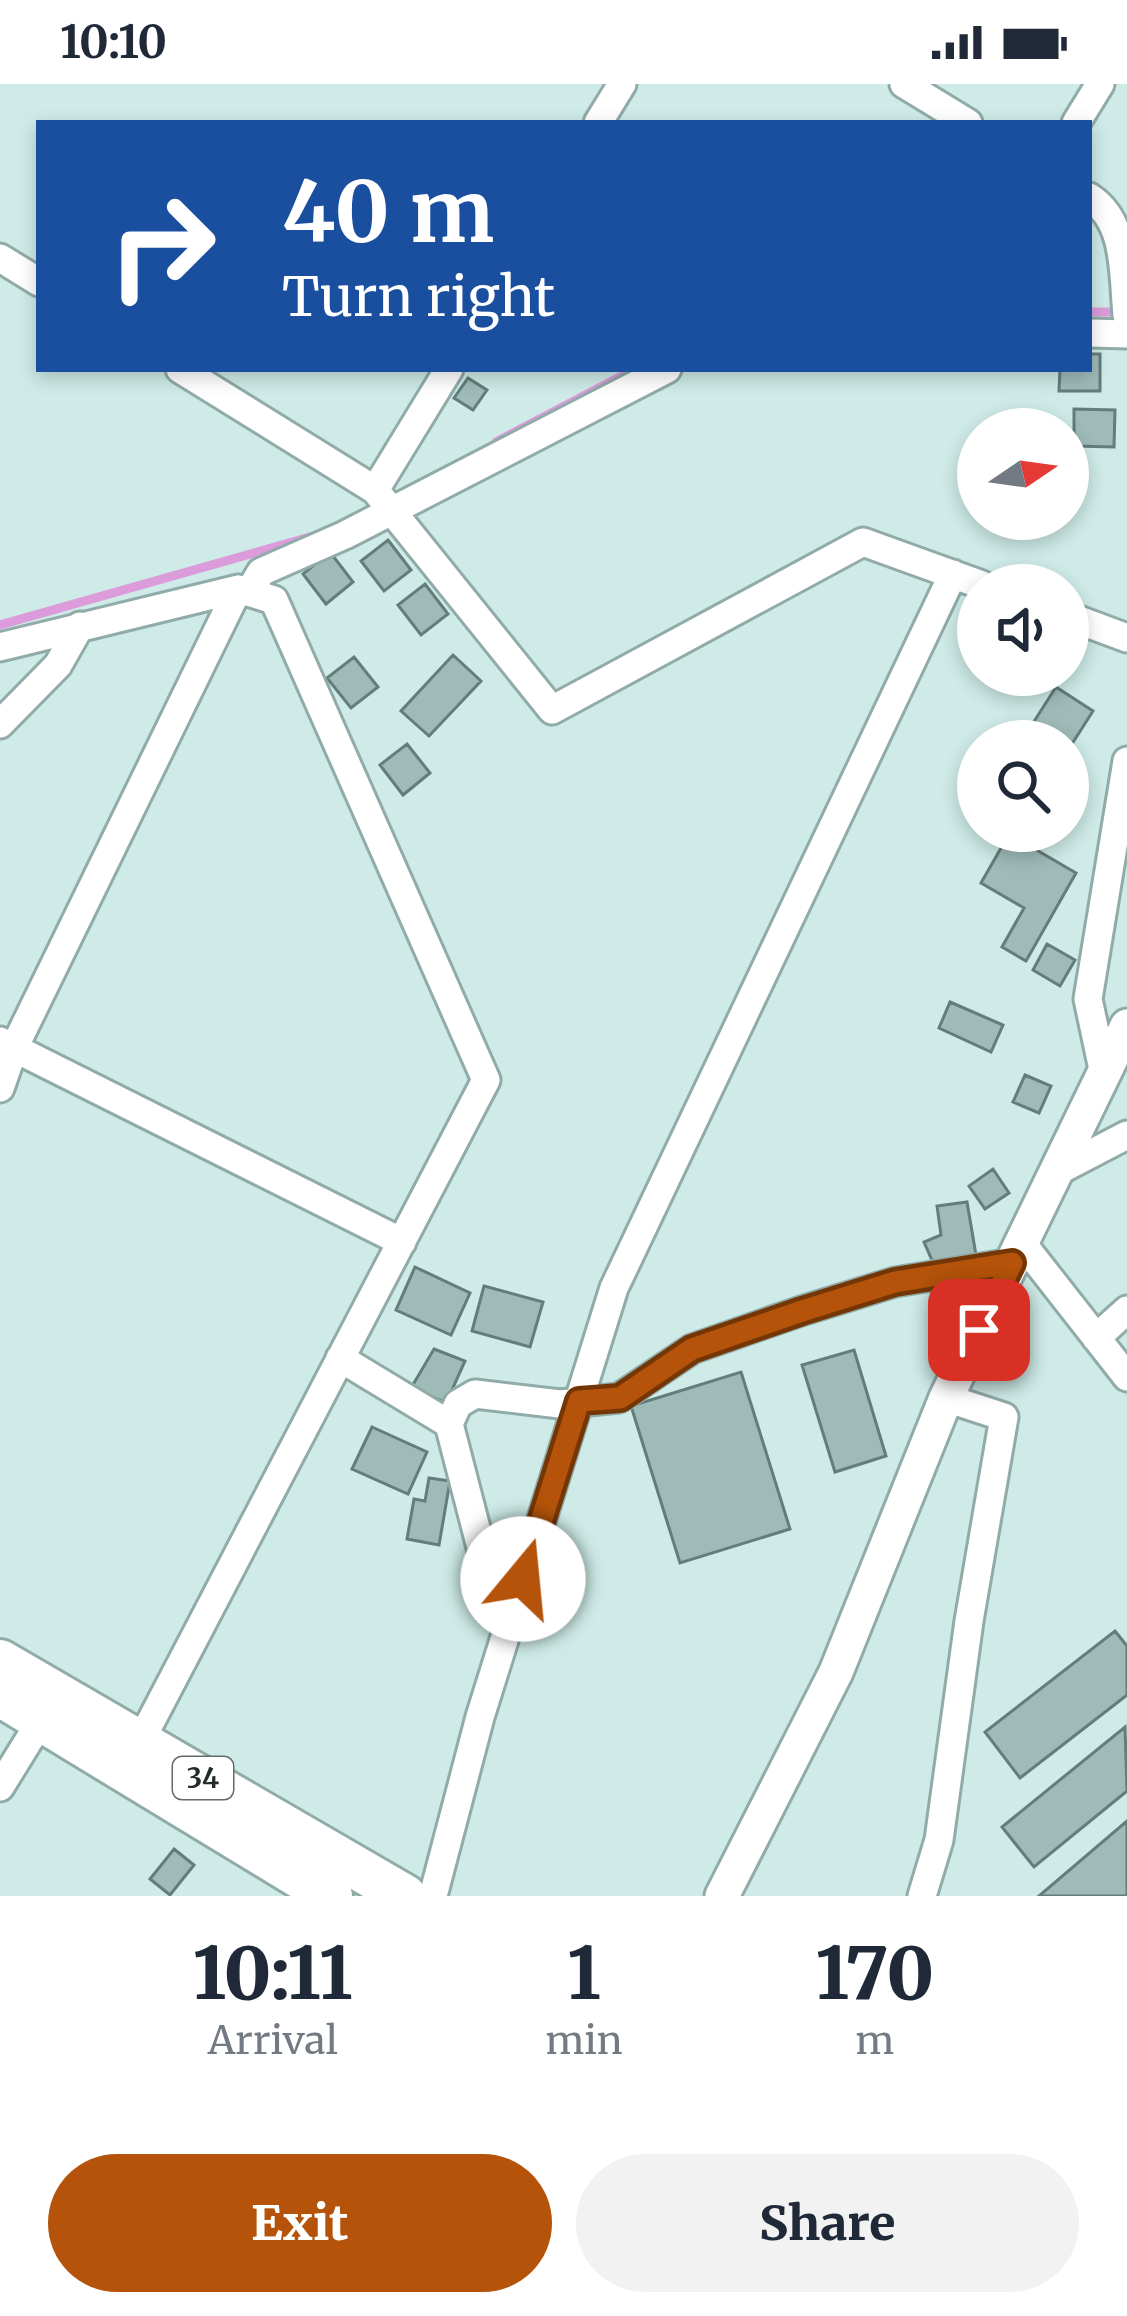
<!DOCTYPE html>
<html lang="en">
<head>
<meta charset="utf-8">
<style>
	body { margin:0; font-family:Merriweather,serif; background:#f2f2f3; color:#1f2937; height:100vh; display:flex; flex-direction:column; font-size:45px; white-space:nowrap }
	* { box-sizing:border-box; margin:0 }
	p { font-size:39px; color:#747a83 }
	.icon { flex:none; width:66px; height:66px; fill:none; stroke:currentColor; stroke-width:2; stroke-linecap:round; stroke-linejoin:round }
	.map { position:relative; height:1812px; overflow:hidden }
	.sheet { display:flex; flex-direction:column; background:#fff; flex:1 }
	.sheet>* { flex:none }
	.banner { position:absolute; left:36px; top:36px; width:1056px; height:252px; border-radius:0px; box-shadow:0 6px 18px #0003; background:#1a4fa0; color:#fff; overflow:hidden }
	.needle { width:78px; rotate:77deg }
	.fabs { position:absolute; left:957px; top:324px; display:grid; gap:24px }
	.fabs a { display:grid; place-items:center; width:132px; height:132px; border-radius:50%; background:#fff; box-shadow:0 6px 18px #0003; font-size:60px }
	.pin { position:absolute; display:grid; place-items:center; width:102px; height:102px; color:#fff; margin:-51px; border-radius:24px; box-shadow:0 6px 18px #0006 }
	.me { position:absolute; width:132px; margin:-66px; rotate:17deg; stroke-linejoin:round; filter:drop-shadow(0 0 9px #0008) }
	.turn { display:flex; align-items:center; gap:42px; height:252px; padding:0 48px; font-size:54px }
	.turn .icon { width:156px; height:156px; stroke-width:2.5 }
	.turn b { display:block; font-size:84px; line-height:102px }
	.eta { display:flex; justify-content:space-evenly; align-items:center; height:204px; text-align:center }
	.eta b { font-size:72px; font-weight:800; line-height:84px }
	.action { display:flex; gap:24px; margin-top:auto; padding:24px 48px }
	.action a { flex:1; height:138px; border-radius:72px; background:#b45309; color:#fff; font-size:48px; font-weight:800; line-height:138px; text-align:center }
	.action a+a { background:#f2f2f3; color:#1f2937 }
	.status { display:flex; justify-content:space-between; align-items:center; height:84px; padding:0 60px; background:#fff; direction:ltr }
	.status svg { height:33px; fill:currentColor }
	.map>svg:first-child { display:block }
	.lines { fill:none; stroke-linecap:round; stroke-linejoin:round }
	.stream { stroke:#dc9bdb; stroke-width:9 }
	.building { fill:#9fbbb8; stroke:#637d7a; stroke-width:3 }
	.minor-casing { stroke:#90aba8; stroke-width:33 }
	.tertiary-casing { stroke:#90aba8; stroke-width:39 }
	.primary-casing { stroke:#90aba8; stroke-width:48 }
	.minor { stroke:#fff; stroke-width:27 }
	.tertiary { stroke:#fff; stroke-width:33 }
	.primary { stroke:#fff; stroke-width:42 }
	.route-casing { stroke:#753606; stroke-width:30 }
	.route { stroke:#b45309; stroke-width:21 }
	.labels { text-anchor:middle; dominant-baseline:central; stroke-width:9; stroke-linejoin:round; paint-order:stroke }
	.shield { fill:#fff; stroke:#636b6a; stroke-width:3 }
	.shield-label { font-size:27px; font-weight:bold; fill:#202b2a }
</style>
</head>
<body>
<div class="status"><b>10:10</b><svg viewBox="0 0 49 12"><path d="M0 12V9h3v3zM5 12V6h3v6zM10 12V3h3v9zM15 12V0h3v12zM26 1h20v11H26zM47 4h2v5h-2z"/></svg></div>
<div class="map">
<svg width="1127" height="1812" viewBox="0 0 1127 1812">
	<rect width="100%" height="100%" fill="#ceebe7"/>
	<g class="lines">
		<path class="stream" d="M1089,228H1122
			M496,358L635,285
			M0,541L310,453"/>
	</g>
	<path class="building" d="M1089,270H1100V307H1059L1060,285H1089Z
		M468,294L487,306L473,326L454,314Z
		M1074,325L1115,326L1114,363L1074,362Z
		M388,456L411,486L384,507L361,477Z
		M330,468L353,498L326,520L303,490Z
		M425,500L448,530L421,551L398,521Z
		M453,571L481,597L429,652L401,627Z
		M354,573L378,603L351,624L327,594Z
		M1056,603L1093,627L1070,663L1068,657H1060L1033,639Z
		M407,660L430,689L403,711L380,681Z
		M1009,750L1076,789L1026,877L1002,863L1024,824L981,799Z
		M1047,860L1075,876L1060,902L1033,886Z
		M950,918L1003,941L991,968L939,944Z
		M1025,991L1051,1002L1039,1029L1013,1018Z
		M993,1085L1009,1109L985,1125L969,1102Z
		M967,1118L977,1177L935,1183L924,1158L941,1151L937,1122Z
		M415,1183L470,1209L451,1251L396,1226Z
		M484,1202L543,1218L530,1263L472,1247Z
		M434,1265L465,1277L446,1319L411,1304Z
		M854,1266L886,1372L835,1388L802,1281Z
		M741,1288L790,1445L680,1479L631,1322Z
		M372,1343L427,1368L408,1410L352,1385Z
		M429,1394L450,1397L439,1461L407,1455L414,1415L425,1417Z
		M1115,1547L1127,1562V1611L1020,1694L985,1648Z
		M1125,1643L1127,1707L1034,1783L1002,1743Z
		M1127,1737V1812H1039Z
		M174,1765L194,1781L170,1811L150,1795Z"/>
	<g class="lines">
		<g class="minor-casing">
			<path id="minor" d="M904,0L968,39
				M598,39L622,0
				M1076,39L1100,0
				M1089,113C1127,137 1123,189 1127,231
				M0,174L39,198
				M1089,249L1127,250
				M180,285L375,406L552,626L863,458L982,501
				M375,406L449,285
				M249,508L261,488L345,451L667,285
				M1068,532L1127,554
				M0,563L238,505L274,516L486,996L140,1658
				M0,640L58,581L80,542
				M0,957L402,1158
				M1104,990L1088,915L1127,677
				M0,1004L14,964L238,505
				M1056,1088L1127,1051
				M1022,1159L1127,1293
				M1096,1254L1127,1226
				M340,1274L449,1340
				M523,1495L484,1475L449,1340L458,1320L475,1310L560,1320L619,1314L692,1265L801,1227L895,1198L1012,1179
				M0,1703L42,1635
				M433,1812L480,1633L614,1204L953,490
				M922,1812L939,1756L969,1537L1004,1333L946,1314"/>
		</g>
		<g class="tertiary-casing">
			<path id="tertiary" d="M722,1812L836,1588L946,1314L1127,942"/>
		</g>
		<g class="primary-casing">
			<path id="primary" d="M0,1577L405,1812
				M0,1611L331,1812"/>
		</g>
		<use href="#minor" class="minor"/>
		<use href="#tertiary" class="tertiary"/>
		<use href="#primary" class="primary"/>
	</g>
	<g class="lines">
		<g class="route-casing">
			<path id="route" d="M523,1495L579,1317L620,1314L692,1265L802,1227L895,1198L1012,1179L979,1246"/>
		</g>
		<use href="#route" class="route"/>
	</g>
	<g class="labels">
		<rect class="shield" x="173" y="1673" width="60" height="42" rx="9"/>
		<g class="shield-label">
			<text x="203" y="1694">34</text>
		</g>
	</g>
</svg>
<div class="fabs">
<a><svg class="needle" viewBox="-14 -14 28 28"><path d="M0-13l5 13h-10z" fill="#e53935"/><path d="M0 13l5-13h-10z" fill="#747a83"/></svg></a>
<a><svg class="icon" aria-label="sound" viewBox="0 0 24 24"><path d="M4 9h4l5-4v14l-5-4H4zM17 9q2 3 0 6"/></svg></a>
<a><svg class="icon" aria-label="search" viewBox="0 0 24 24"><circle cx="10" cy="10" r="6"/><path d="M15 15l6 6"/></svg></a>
</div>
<div class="pin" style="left:979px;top:1246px;background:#d93025"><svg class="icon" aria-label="arrive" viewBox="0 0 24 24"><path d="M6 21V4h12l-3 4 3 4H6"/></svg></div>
<svg class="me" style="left:523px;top:1495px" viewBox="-20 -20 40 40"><circle r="19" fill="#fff"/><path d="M0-13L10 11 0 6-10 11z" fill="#b45309"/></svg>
<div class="banner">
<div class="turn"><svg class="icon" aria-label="right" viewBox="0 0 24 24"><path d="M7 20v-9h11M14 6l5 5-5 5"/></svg><div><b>40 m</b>Turn right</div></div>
</div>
</div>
<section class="sheet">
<div class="eta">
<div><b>10:11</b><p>Arrival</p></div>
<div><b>1</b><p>min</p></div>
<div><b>170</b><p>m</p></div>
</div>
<div class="action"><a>Exit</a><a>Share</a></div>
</section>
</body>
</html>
